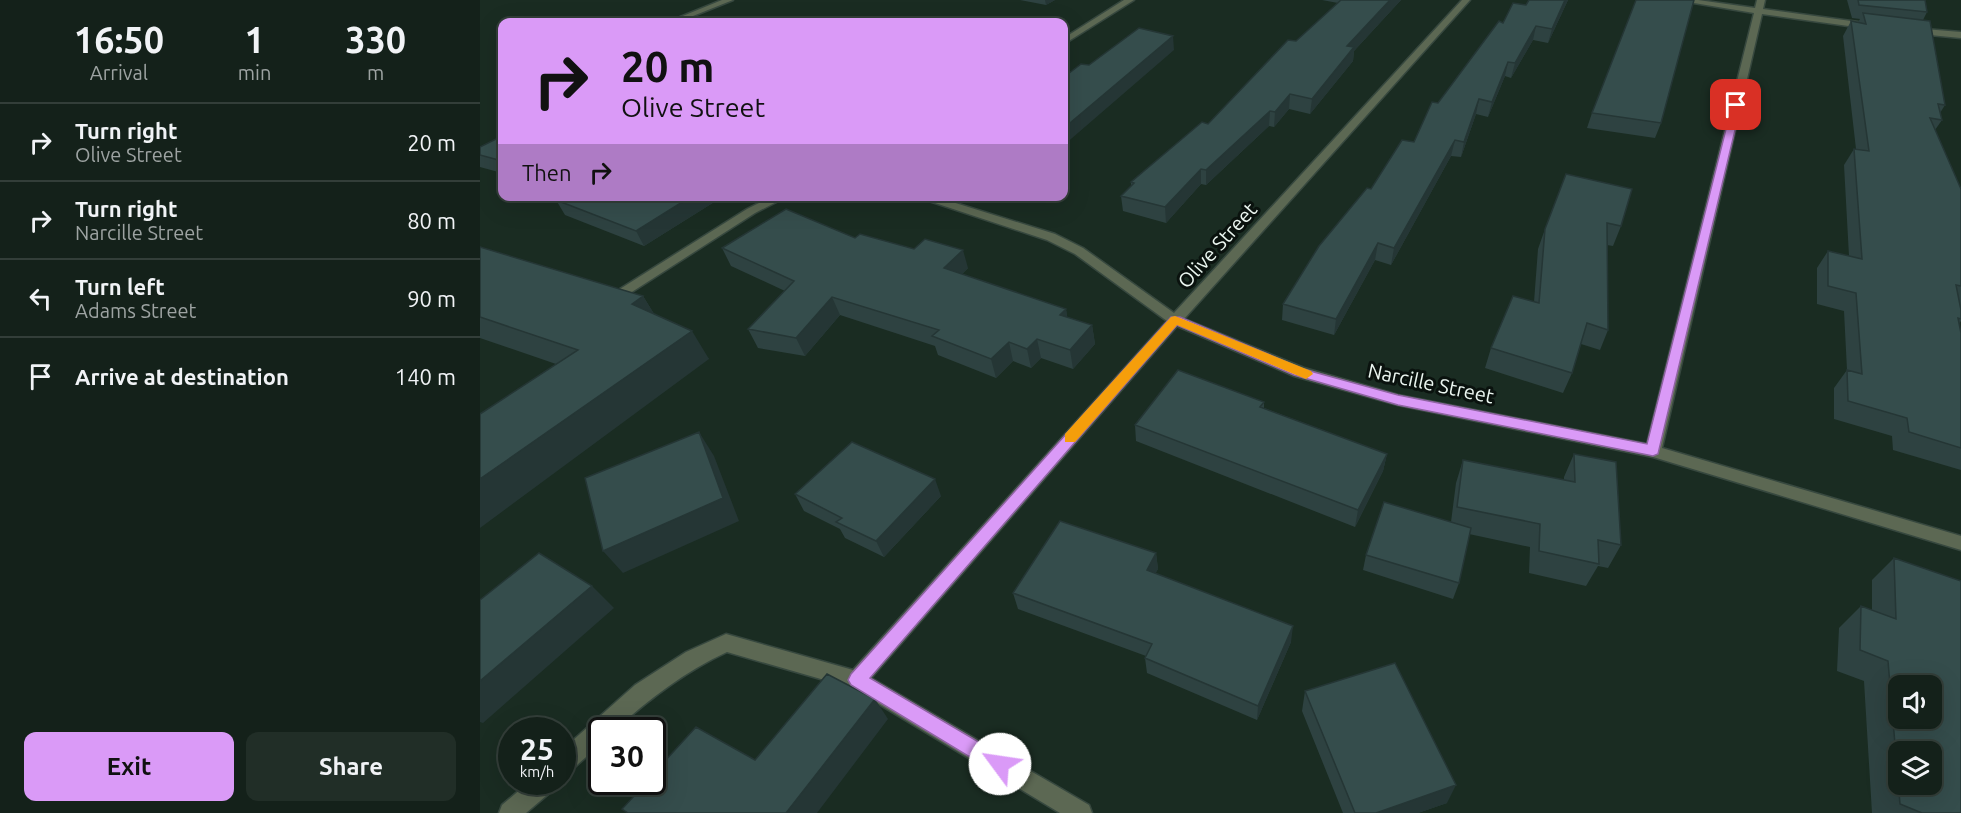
<!DOCTYPE html>
<html lang="en">
<head>
<meta charset="utf-8">
<style>
	body { margin:0; font-family:Ubuntu,sans-serif; background:#212e27; color:#f1f3f6; height:100vh; display:flex; flex-direction:column; font-size:22px; white-space:nowrap }
	* { box-sizing:border-box; margin:0 }
	p { font-size:20px; color:#9da3a2 }
	.icon { flex:none; width:33px; height:33px; fill:none; stroke:currentColor; stroke-width:2; stroke-linecap:round; stroke-linejoin:round }
	.map { position:relative; flex:1; overflow:hidden }
	.side { display:flex; flex-direction:column; background:#14211a; width:480px }
	.side>* { flex:none }
	.banner { position:absolute; left:18px; top:18px; width:570px; height:183px; border-radius:12px; box-shadow:0 6px 24px #0002,0 0 0 2px #333e39; background:#da9af7; color:#111; overflow:hidden }
	.tools { position:absolute; left:1408px; top:675px; display:grid; gap:12px }
	.tools a { display:grid; place-items:center; width:54px; height:54px; border-radius:12px; background:#14211a; box-shadow:0 6px 24px #0002,0 0 0 2px #333e39; font-size:30px }
	.speed { position:absolute; left:18px; top:717px; display:flex; gap:12px; font-size:30px; font-weight:700; text-align:center }
	.speed>* { display:grid; place-content:center; width:78px; height:78px; border-radius:50%; background:#14211a; box-shadow:0 6px 24px #0002,0 0 0 2px #333e39; line-height:1 }
	.speed small { font-size:15px; font-weight:400 }
	.speed .limit { border:3px solid #111; border-radius:9px; background:#fff; color:#111 }
	.pin { position:absolute; display:grid; place-items:center; width:51px; height:51px; color:#fff; margin:-26px; border-radius:12px; box-shadow:0 3px 9px #0006 }
	.me { position:absolute; width:66px; margin:-33px; rotate:301deg; stroke-linejoin:round; filter:drop-shadow(0 0 4px #0008) }
	.turn { display:flex; align-items:center; gap:21px; height:126px; padding:0 24px; font-size:27px }
	.turn .icon { width:78px; height:78px; stroke-width:2.5 }
	.turn b { display:block; font-size:42px; line-height:51px }
	.then { display:flex; align-items:center; height:57px; padding:0 24px; background:#0003; gap:12px; font-size:22px }
	.eta { display:flex; justify-content:space-evenly; align-items:center; height:102px; text-align:center }
	.eta b { font-size:36px; font-weight:700; line-height:42px }
	.button { display:flex; gap:12px; margin-top:auto; padding:12px 24px }
	.button a { flex:1; height:69px; border-radius:12px; background:#da9af7; color:#111; font-size:24px; font-weight:700; line-height:69px; text-align:center }
	.button a+a { background:#212e27; color:#f1f3f6 }
	ul { padding:0; list-style:none }
	li { display:flex; align-items:center; gap:18px; height:78px; padding:0 24px; border-top:2px solid #333e39 }
	li div { flex:1 }
	li b { display:block; font-size:22px }
	li em { font-style:normal }
	main { display:flex; flex:1; min-height:0 }
	.map>svg:first-child { display:block }
	.lines { fill:none; stroke-linecap:round; stroke-linejoin:round }
	.minor-casing { stroke:#37483f; stroke-width:3 }
	.minor { fill:#5c6853; fill-rule:evenodd }
	.wall { fill:#2e4241 }
	.shaded-wall { fill:#253635 }
	.building { fill:#354d4c; stroke:#253635; stroke-width:1.5; fill-rule:evenodd }
	.route { fill:#da9af7; stroke:#8e64a1; stroke-width:1.5 }
	.slow { fill:#f59e0b }
	.labels { text-anchor:middle; dominant-baseline:central; stroke-width:6; stroke-linejoin:round; paint-order:stroke }
	.street-label { font-size:20px; fill:#ecf7f1; stroke:#0a120e }
</style>
</head>
<body>
<main>
<section class="side">
<div class="eta">
<div><b>16:50</b><p>Arrival</p></div>
<div><b>1</b><p>min</p></div>
<div><b>330</b><p>m</p></div>
</div>
<ul>
<li><svg class="icon" aria-label="right" viewBox="0 0 24 24"><path d="M7 20v-9h11M14 6l5 5-5 5"/></svg><div><b>Turn right</b><p>Olive Street</p></div><em>20 m</em></li>
<li><svg class="icon" aria-label="right" viewBox="0 0 24 24"><path d="M7 20v-9h11M14 6l5 5-5 5"/></svg><div><b>Turn right</b><p>Narcille Street</p></div><em>80 m</em></li>
<li><svg class="icon" aria-label="left" viewBox="0 0 24 24"><path d="M17 20v-9H6M10 6l-5 5 5 5"/></svg><div><b>Turn left</b><p>Adams Street</p></div><em>90 m</em></li>
<li><svg class="icon" aria-label="arrive" viewBox="0 0 24 24"><path d="M6 21V4h12l-3 4 3 4H6"/></svg><div><b>Arrive at destination</b></div><em>140 m</em></li>
</ul>
<div class="button"><a>Exit</a><a>Share</a></div>
</section>
<div class="map">
<svg width="1481" height="813" viewBox="0 0 1481 813">
	<rect width="100%" height="100%" fill="#1a2c22"/>
	<g class="lines">
		<g class="minor-casing">
			<path id="minor" d="M242,0H253L198,22H188Z
				M644,0H654L584,44V38Z
				M982,0H990L704,319L824,368L918,395L1167,444L1274,13L1196,0H1218L1275,8L1277,0H1285L1283,9L1393,24L1394,26L1390,29L1282,14L1182,448L1481,536V550L1173,457L918,405L814,376L697,326L391,678L609,805L612,813H580L372,688L247,652C204,672 169,699 135,730H122V743L89,772L82,775V750L155,685L206,652L246,634L373,670L687,321L595,254L567,240L434,196H453L575,234L603,248L694,313Z
				M1432,28L1481,32V38L1429,33L1428,31Z
				M293,196H308L275,213L144,297H134L132,294L267,209Z
				M49,782H76L73,790L46,813H19L22,805Z"/>
		</g>
		<use href="#minor" class="minor"/>
	</g>
	<path class="wall" d="M540,0H575L566,5Z
		M842,0H921L874,51L873,61L830,114L809,109L794,127L789,126L726,185L721,184L686,223L643,211L641,196L651,186V182L728,124L816,41L858,3Z
		M1049,0H1088L1068,43L1053,40L1031,78L1025,76L1008,117L996,114L981,157L971,156L911,265L895,260L854,335L802,320L803,304L891,189L934,142L958,103L1023,23L1046,5Z
		M1367,0H1445L1447,12L1443,20L1465,105L1460,113L1462,120L1455,130L1481,189V321L1479,324L1481,333V470L1413,450L1412,436L1354,419V388L1367,370L1364,311L1337,304V268L1348,251L1369,256L1364,165L1374,149H1376L1363,36L1371,21L1378,22L1380,19L1372,18Z
		M1112,113L1181,123L1175,138L1107,128Z
		M22,136V173L0,167V147Z
		M1086,174L1141,226L1133,246L1127,245L1128,330L1120,350L1101,344L1092,373L1083,393L1005,368L1011,348L1054,302L1058,249L1065,229Z
		M239,199L164,246L85,215L76,200Z
		M375,238L488,268L482,274L586,309L587,317L612,325L615,344L593,369L561,358L551,368L533,361L516,378L458,355L455,346L360,315L325,356L278,348L268,329L305,291L251,266L242,248Z
		M0,247L163,296L174,314L229,359L76,364L0,338Z
		M784,402V408L907,454L903,471L875,527L656,441L655,425Z
		M1094,454L1141,545L1128,568L1118,566L1106,586L1049,573L1050,547L989,534L979,583L973,599L883,570L886,555L971,522L976,483L983,460L1084,480V477Z
		M315,494L461,496L404,557L365,538L360,529L324,511Z
		M676,553L678,569L675,573L811,642L777,720L667,673L665,658L666,656L538,609L533,593Z
		M1414,558L1481,813H1392L1384,681L1357,671L1359,628L1381,606L1392,610V580Z
		M825,691L967,803L938,813H863L822,711Z"/>
	<path class="shaded-wall" d="M565,0H575L566,5Z
		M910,0H921L874,51L873,61L830,114L832,99L867,46Z
		M1085,0H1088L1068,43L1072,29Z
		M1056,26L1053,40L1031,78L1035,63Z
		M693,36L694,50L584,145V128Z
		M1028,62L1025,76L1008,117L1012,102Z
		M810,94L809,109L794,127L795,112Z
		M999,99L996,114L981,157L984,142Z
		M790,111L789,126L726,185V170Z
		M975,140L971,156L911,265L914,248Z
		M721,169V184L686,223L685,207Z
		M212,196H238L239,199L164,246L156,231Z
		M898,243L895,260L854,335L856,319Z
		M483,250L488,268L469,286L464,268Z
		M163,296L181,325L152,304Z
		M352,297L360,315L325,356L316,338Z
		M586,309L589,328L580,315Z
		M612,325L615,344L593,369L590,350Z
		M212,331L229,359L0,528V479Z
		M557,339L561,358L551,368L547,349Z
		M529,342L533,361L516,378L511,359Z
		M219,432L234,456L259,521L143,573L123,551Z
		M907,454L903,471L875,527L878,510Z
		M455,479L461,496L404,557L396,541Z
		M676,553L678,569L669,586L667,570Z
		M112,586L134,608L3,723L0,722V681Z
		M813,626L811,642L777,720L778,706Z
		M395,699L408,719L337,813H306Z
		M976,785L967,803L938,813H896Z"/>
	<path class="building" d="M861,0H910L867,46L874,47L832,99L810,94L795,112L790,111L726,170L721,169L685,207L641,196L654,183L651,182L722,122L728,124L808,40L816,41Z
		M1049,0H1085L1072,29L1056,26L1035,63L1028,62L1012,102L999,99L984,142L975,140L914,248L898,243L856,319L803,304L839,246L887,188L891,189L922,140L934,142L952,102L958,103L1019,21L1023,23L1033,3L1046,5Z
		M1156,0H1214L1181,123L1112,113Z
		M1378,0H1445L1447,12L1379,5Z
		M1383,13L1450,21L1465,105L1458,104L1462,120L1450,118L1481,189V286L1476,285L1481,310V319L1478,318L1481,333V448L1429,432L1427,418L1368,401L1367,370L1382,374L1376,293L1348,286V251L1382,259L1374,149L1389,151L1371,21L1386,24Z
		M659,28L693,36L584,128V77L601,64L609,65Z
		M22,136V161L0,155V147Z
		M1086,174L1152,189L1141,226L1127,223L1128,330L1107,323L1092,373L1011,348L1033,296L1059,303L1065,229Z
		M83,196H212L156,231L76,200Z
		M306,209L375,238L380,234L434,249L445,239L483,250L464,268L586,309L580,315L612,325L590,350L557,339L547,349L529,342L511,359L452,336L459,330L352,297L316,338L268,329L314,281L242,248Z
		M0,247L163,296L152,304L212,331L0,479V414L98,350L0,317Z
		M698,370L784,402L780,407L907,454L878,510L655,425Z
		M219,432L243,498L123,551L105,478Z
		M372,442L455,479L396,541L356,522L362,518L315,494Z
		M1094,454L1136,462L1141,545L1118,540L1119,564L1059,551L1060,524L977,507L983,460L1095,482Z
		M904,502L991,528L979,583L886,555Z
		M580,521L676,553L667,570L813,626L778,706L665,658L672,644L533,593Z
		M59,553L112,586L0,681V600Z
		M1414,558L1481,581V813H1442L1420,804L1408,661L1380,650L1381,606L1416,619ZM1419,686H1452V718H1419ZM1419,752H1452V784H1419Z
		M915,663L976,785L896,813H875L825,691Z
		M347,674L395,699L306,813H148L142,809L167,782H172V775L216,727L275,760Z"/>
	<path class="route" d="M1256,102L1261,105L1178,454L1173,456L918,405L814,375L697,325L390,678L526,758L529,764L526,771L520,774L513,771L371,685L368,680L371,674L691,317H700L823,369L918,395L1167,444L1252,105Z"/>
	<path class="slow" d="M695,316L831,371L833,374L826,379L821,377L697,325L595,442H585V434L691,317Z"/>
	<g class="labels">
		<g class="street-label">
			<text transform="translate(737 245) rotate(-48)">Olive Street</text>
			<text transform="translate(951 383) rotate(12)">Narcille Street</text>
		</g>
	</g>
</svg>
<div class="tools">
<a><svg class="icon" aria-label="sound" viewBox="0 0 24 24"><path d="M4 9h4l5-4v14l-5-4H4zM17 9q2 3 0 6"/></svg></a>
<a><svg class="icon" aria-label="layers" viewBox="0 0 24 24"><path d="M12 4l9 5-9 5-9-5zM3 14l9 5 9-5"/></svg></a>
</div>
<div class="speed"><div>25<small>km/h</small></div><div class="limit">30</div></div>
<div class="pin" style="left:1256px;top:105px;background:#d93025"><svg class="icon" aria-label="arrive" viewBox="0 0 24 24"><path d="M6 21V4h12l-3 4 3 4H6"/></svg></div>
<svg class="me" style="left:520px;top:764px" viewBox="-20 -20 40 40"><circle r="19" fill="#fff"/><path d="M0-13L10 11 0 6-10 11z" fill="#da9af7"/></svg>
<div class="banner">
<div class="turn"><svg class="icon" aria-label="right" viewBox="0 0 24 24"><path d="M7 20v-9h11M14 6l5 5-5 5"/></svg><div><b>20 m</b>Olive Street</div></div>
<div class="then">Then<svg class="icon" aria-label="right" viewBox="0 0 24 24"><path d="M7 20v-9h11M14 6l5 5-5 5"/></svg></div>
</div>
</div>
</main>
</body>
</html>
